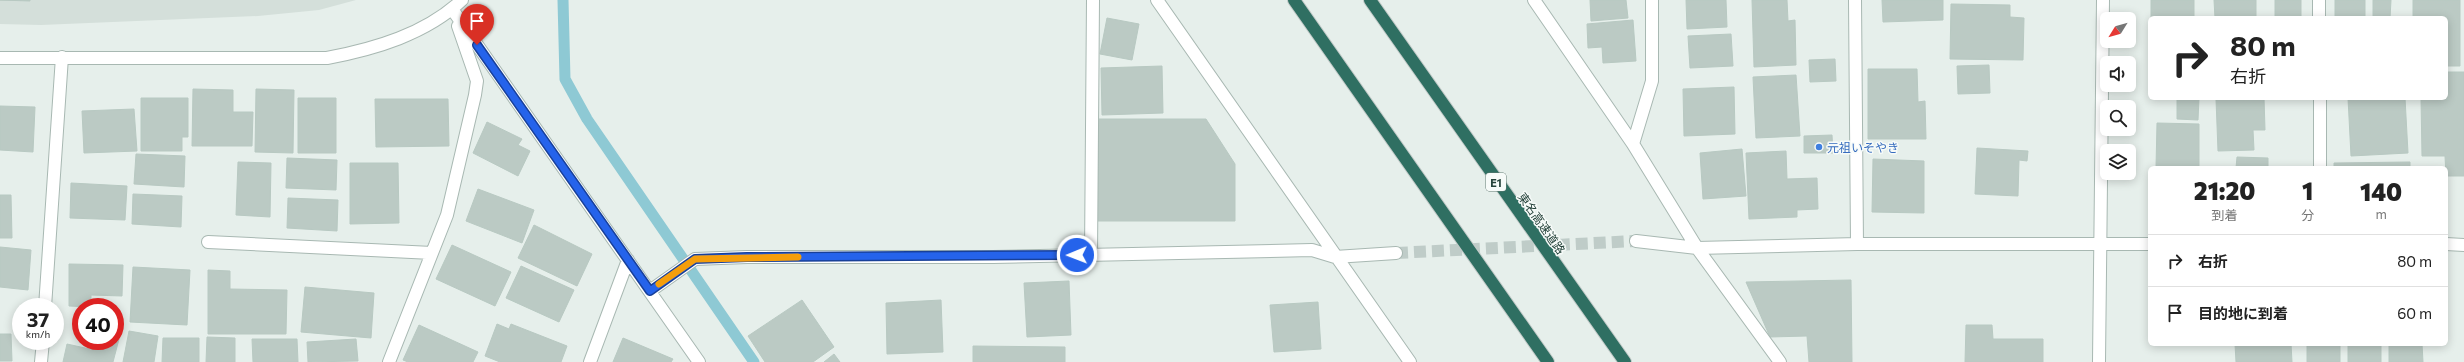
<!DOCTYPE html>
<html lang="ja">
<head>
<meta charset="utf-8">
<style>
	body { margin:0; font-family:Commissioner,"Noto Sans JP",sans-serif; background:#f6f6f6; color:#222; height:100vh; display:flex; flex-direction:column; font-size:15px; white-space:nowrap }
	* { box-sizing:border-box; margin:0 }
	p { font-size:13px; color:#767676 }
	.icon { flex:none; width:22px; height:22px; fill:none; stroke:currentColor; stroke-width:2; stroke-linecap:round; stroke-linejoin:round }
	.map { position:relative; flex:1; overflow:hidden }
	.side { position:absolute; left:2148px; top:166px; width:300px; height:180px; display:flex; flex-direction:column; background:#fff; border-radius:6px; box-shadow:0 2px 10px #0003 }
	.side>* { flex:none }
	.banner { position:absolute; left:2148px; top:16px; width:300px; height:84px; border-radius:6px; box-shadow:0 2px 10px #0003; background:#fff; color:#222; overflow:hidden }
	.needle { width:26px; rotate:233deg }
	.buttons { position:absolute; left:2100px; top:12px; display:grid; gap:8px }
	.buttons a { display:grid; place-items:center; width:36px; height:36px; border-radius:6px; background:#fff; box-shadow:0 2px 10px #0003; font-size:20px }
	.speed { position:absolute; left:12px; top:298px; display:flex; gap:8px; font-size:20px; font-weight:700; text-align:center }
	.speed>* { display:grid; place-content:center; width:52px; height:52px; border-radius:50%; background:#fff; box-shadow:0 2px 10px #0003; line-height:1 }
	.speed small { font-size:10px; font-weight:400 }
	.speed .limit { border:6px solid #d22; background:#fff; color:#111 }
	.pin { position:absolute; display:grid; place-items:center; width:34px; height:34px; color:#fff; margin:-41px -17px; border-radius:50% 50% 50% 0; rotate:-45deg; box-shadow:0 0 4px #0007 }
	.pin .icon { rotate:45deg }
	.me { position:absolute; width:44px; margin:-22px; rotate:269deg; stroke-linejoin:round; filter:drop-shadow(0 0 3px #0008) }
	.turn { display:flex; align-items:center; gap:14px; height:84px; padding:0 16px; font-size:18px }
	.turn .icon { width:52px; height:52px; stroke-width:2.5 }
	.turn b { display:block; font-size:28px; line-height:34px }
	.eta { display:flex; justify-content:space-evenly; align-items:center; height:68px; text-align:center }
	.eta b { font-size:24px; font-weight:800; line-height:28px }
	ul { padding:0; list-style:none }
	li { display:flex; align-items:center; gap:12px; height:52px; padding:0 16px; border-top:1px solid #e0e0e0 }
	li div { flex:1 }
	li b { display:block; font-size:15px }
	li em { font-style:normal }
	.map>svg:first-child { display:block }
	.built { fill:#d4dfda }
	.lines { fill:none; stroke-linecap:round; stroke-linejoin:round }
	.stream { stroke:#8ec9d4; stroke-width:11 }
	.building { fill:#bbcac4; stroke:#b8c9c2 }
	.minor-tunnel { stroke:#bfccc8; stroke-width:12; stroke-dasharray:12 6; stroke-linecap:butt }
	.minor-casing { stroke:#a8b8b2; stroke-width:14 }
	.highway-casing { stroke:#c2cac8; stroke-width:14 }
	.minor { stroke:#fff; stroke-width:12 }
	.highway { stroke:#2f6f62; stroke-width:12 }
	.route-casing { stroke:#184099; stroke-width:10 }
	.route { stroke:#2563eb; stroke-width:7 }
	.slow { stroke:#f59e0b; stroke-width:7 }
	.shop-dot { fill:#3f7fe0; stroke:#f7fbf9; stroke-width:1.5 }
	.labels { text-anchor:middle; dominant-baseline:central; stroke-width:3; stroke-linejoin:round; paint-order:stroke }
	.shield { fill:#f7fbf9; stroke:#637a73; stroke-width:1 }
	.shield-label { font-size:11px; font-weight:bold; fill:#24423a }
	.shop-label { font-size:12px; fill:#366cbe; stroke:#f7fbf9; text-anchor:start }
	.street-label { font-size:12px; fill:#24423a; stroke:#f7fbf9 }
</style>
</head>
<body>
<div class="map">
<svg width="2464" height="362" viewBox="0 0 2464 362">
	<rect width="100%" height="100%" fill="#e6efeb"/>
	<path class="built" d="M0,0H356L319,10L258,16L41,25L0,24Z"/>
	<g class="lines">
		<path class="stream" d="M563,0L565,79L587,119L754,362"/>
	</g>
	<path class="building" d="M0,0H30V1Z
		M1590,0H1626L1628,18L1591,21Z
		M1686,0H1726L1727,27L1687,29Z
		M1752,0H1787L1788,21L1795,20L1796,65L1754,67Z
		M1882,0H1943V20L1883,22Z
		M2151,0H2194V18H2151Z
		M2214,0H2256V18H2215Z
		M2275,0H2301V18H2275Z
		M2335,0H2365V18H2335Z
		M2373,0H2391L2390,18H2373Z
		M2413,0H2460V66H2446V18H2413Z
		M1951,4L2010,5V17L2024,18L2023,60L1950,59Z
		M1107,18L1139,24L1132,60L1100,54Z
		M1633,20L1636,61L1603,63L1602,47L1588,48L1587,24Z
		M1731,34L1733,66L1690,68L1688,36Z
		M1835,59L1836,81L1810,82L1809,60Z
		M1989,65L1990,93L1958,94L1957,66Z
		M1162,66L1163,113L1102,115L1101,68Z
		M1868,69H1917L1918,102L1925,101L1926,139H1868Z
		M2446,72H2464V176H2446L2445,156H2422L2421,98H2446Z
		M1796,75L1800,136L1756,138L1753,77Z
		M1734,87L1735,134L1684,136L1683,89Z
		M193,89L233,90V112H253L252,146H192Z
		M256,89L294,90L293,153L255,152Z
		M141,98H188V137H182V151H141Z
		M298,98H336V153H298Z
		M2169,98H2199L2198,120L2177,119V98Z
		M2264,98L2265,130H2253L2254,150L2218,151L2216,99Z
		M2348,98H2405L2408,153L2351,156Z
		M375,99H448L449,146L376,147Z
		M0,106L35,107L33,152L0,150Z
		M134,109L137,151L84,153L82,111Z
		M1096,119H1206L1235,164V221H1096Z
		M487,122L522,139L518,145L530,151L518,176L473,153Z
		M2157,123L2199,124V168H2156Z
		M1832,135L1833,153H1804V136Z
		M1977,148L2028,151L2027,161L2019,160L2018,196L1975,194Z
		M1742,149L1746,196L1703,199L1700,153Z
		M1786,151L1787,179L1817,178L1818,209L1797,210V217L1749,219L1746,153Z
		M136,154L185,156L184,187L134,184Z
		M2237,157L2268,158V168H2236Z
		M287,158L337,160L336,190L286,188Z
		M1873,159L1924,161V213L1872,212Z
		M238,162L271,163L270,217L236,215Z
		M2410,162V168H2334V163Z
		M350,163H398L399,223L350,224Z
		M71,183L127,186L125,220L70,218Z
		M478,189L534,210L522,243L466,221Z
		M133,194L182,196L181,227L132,224Z
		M0,195H11L12,238H0Z
		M288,198L338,200L337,231L287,228Z
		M534,225L592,254L577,286L518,258Z
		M452,245L511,272L495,306L436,279Z
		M0,247L31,250L28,290L0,287Z
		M69,264L123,265L122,296L91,295V307L69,306Z
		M521,266L574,290L559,322L506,298Z
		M133,267L190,270L187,325L130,322Z
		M208,270L230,271V289L287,290L286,334H208Z
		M1851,280L1852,362H1809L1807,336L1770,337L1746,282Z
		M1069,281L1071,335L1027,337L1024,283Z
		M305,287L374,293L371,338L301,332Z
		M802,300L834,347L813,362H765L748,336Z
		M941,300L943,352L887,354L886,303Z
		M1318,302L1321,349L1274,352L1270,305Z
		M497,324L509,329L511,324L567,346L561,362H500L485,356Z
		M419,325L478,352L473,362H408L403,360Z
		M1966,325H1992L1993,339H2043V362H1965Z
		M129,331L158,336L154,362H123Z
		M0,334H11L12,361H0Z
		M207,337L235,338V362H206Z
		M163,338H199V362H162Z
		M623,338L673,359L671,362H613Z
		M115,339H119L113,362H63L67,344L94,350L96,341H115Z
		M252,339H297L298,362H253Z
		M356,339L358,361L308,362L307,342Z
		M2235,344H2291L2292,362H2236Z
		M2307,344H2340V362H2307Z
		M2348,344H2381V362H2348Z
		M2389,344H2422L2423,362H2389Z
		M973,346L1065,347V362H973Z
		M834,354L840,362H824Z"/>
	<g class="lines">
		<path class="minor-tunnel" d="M1396,253L1636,241"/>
		<g class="minor-casing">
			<path id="minor" d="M1157,0L1410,362
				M1534,0L1633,144L1697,248L1780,362
				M1855,0L1857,244
				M2319,0V18
				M452,9L699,362
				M0,58H327C375,49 426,34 462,0
				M2320,98V168
				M1633,144L1652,81V0
				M1636,241L1697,248L1857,244H2150
				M208,242L432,253
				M2446,244L2464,245
				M1091,255L1093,0
				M650,291L695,259L747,257H993L1312,250L1335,257L1396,253
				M45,307L62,57
				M41,362L43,341
				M389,362L447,215L475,95L477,81L458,26
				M590,362L628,260
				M2099,362L2103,0"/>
		</g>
		<g class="highway-casing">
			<path id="highway" d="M1294,0L1548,362
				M1370,0L1625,362"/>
		</g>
		<use href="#minor" class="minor"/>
		<use href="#highway" class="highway"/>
	</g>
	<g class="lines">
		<g class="route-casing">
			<path id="route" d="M477,45L650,291L695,259L747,257L1077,255"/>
		</g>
		<use href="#route" class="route"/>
		<path class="slow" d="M659,284L695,259L798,257"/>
	</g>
	<circle class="shop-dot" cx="1819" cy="147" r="4"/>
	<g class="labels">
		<rect class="shield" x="1486" y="173" width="20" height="18" rx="3"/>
		<g class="shield-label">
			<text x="1496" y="182">E1</text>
		</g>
		<g class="shop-label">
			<text x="1827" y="147">元祖いそやき</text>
		</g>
		<g class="street-label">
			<text transform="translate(1542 223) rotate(55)">東名高速道路</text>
		</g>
	</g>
</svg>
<div class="buttons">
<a><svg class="needle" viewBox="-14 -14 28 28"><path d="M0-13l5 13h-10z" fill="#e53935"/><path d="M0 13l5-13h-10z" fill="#767676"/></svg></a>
<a><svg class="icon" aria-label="sound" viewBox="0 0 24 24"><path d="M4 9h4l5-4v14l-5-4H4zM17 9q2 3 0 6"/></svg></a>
<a><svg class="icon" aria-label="search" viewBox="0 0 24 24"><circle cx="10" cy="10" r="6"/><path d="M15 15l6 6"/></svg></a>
<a><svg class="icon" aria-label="layers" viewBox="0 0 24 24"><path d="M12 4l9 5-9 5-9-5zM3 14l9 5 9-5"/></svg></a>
</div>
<div class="speed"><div>37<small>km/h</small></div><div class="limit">40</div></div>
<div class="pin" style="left:477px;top:45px;background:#d93025"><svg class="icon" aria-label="arrive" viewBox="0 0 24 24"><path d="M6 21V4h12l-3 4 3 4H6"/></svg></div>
<svg class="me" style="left:1077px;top:255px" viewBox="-20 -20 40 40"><circle r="17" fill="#2563eb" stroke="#fff" stroke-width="3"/><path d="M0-11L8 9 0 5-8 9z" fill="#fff"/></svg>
<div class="banner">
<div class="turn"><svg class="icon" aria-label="right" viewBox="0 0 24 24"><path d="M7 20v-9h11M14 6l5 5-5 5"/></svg><div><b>80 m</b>右折</div></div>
</div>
<section class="side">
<div class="eta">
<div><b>21:20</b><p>到着</p></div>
<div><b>1</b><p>分</p></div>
<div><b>140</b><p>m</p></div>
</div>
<ul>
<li><svg class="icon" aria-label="right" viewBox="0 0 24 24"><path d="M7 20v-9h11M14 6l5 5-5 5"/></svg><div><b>右折</b></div><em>80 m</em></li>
<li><svg class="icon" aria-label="arrive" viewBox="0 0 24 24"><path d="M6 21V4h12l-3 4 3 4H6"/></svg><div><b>目的地に到着</b></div><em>60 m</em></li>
</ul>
</section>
</div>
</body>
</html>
